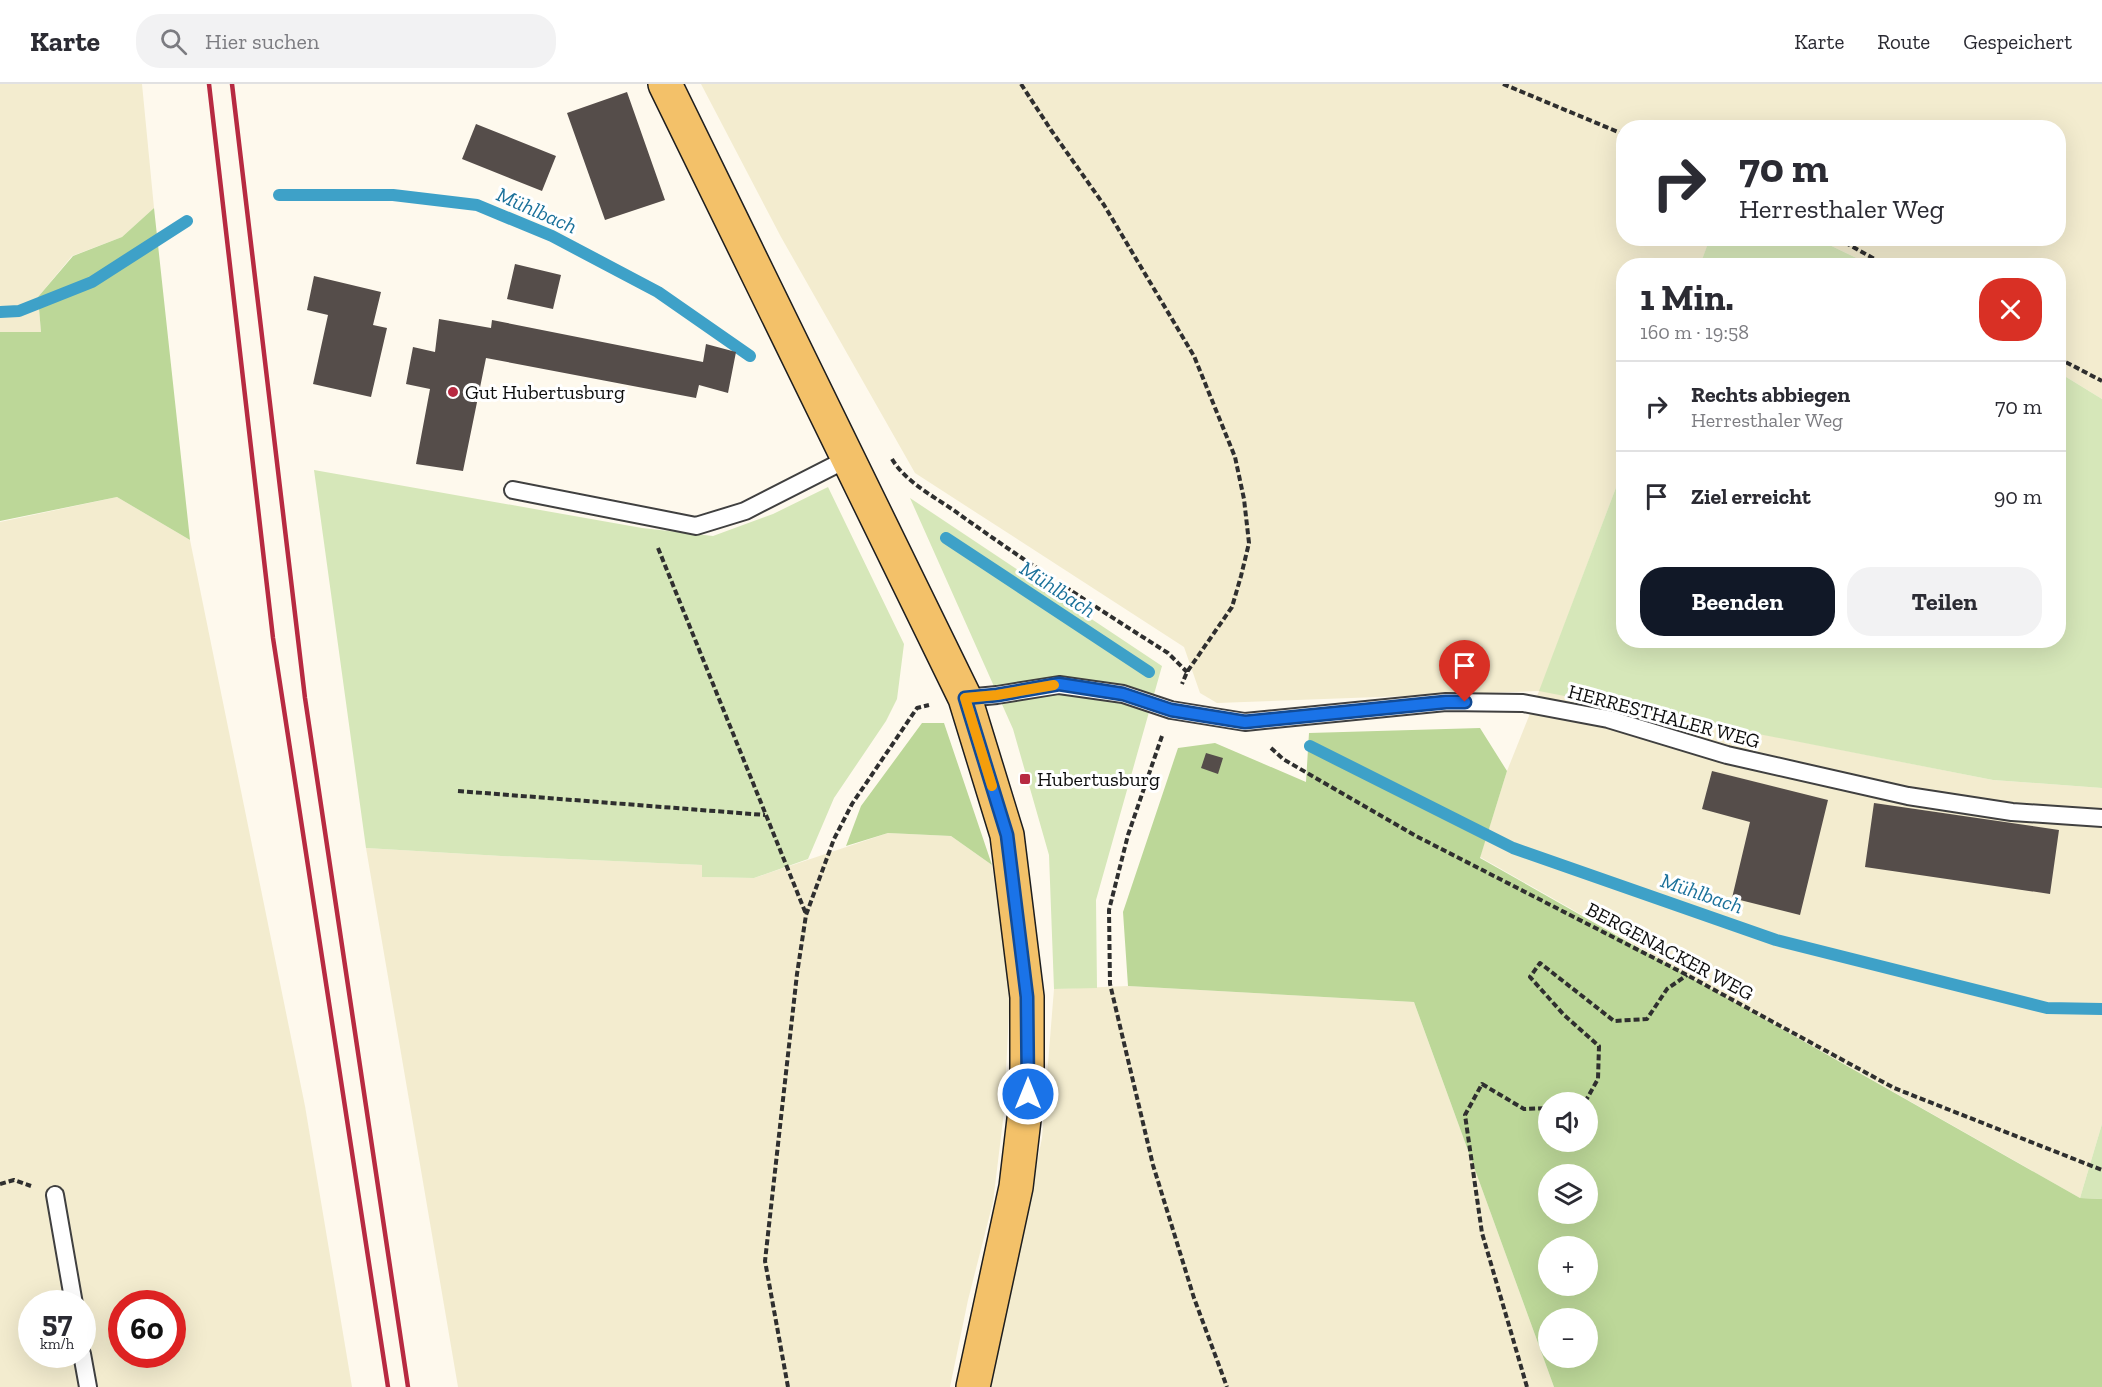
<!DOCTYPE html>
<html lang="de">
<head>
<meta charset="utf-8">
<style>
	body { margin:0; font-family:"Zilla Slab",serif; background:#f2f2f3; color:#2b2b33; height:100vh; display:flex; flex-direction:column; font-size:22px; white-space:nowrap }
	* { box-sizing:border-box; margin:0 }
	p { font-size:20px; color:#7c7c81 }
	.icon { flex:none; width:33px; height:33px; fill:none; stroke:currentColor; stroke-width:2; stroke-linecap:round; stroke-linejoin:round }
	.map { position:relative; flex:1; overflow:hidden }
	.drawer { position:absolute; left:1616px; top:174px; width:450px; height:390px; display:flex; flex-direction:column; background:#fff; border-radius:24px; box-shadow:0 6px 24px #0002 }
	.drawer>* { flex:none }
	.banner { position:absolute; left:1616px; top:36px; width:450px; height:126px; border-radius:24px; box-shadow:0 6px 24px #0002; background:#fff; color:#2b2b33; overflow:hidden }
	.controls { position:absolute; left:1538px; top:1008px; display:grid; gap:12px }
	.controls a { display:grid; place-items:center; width:60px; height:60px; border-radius:50%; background:#fff; box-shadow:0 6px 24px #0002; font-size:30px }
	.speed { position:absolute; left:18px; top:1206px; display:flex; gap:12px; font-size:30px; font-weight:700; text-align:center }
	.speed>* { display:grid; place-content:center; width:78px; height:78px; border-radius:50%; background:#fff; box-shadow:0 6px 24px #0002; line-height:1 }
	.speed small { font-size:15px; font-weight:400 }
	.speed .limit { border:9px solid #d22; background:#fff; color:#111 }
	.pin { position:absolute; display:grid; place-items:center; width:51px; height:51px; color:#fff; margin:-62px -26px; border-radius:50% 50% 50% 0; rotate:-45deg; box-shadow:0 0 6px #0007 }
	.pin .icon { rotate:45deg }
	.me { position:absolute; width:66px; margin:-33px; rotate:0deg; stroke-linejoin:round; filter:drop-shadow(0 0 4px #0008) }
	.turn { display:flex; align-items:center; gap:21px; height:126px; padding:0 24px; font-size:27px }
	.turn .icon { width:78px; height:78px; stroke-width:2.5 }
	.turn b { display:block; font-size:42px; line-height:51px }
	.round { display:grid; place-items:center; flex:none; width:63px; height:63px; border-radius:24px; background:#f2f2f3 }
	.overview { display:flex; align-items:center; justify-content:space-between; height:102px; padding:0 24px }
	h1 { font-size:36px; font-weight:700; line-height:45px }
	.action { display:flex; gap:12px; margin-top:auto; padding:12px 24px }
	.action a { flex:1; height:69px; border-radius:24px; background:#111827; color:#fff; font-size:24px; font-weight:700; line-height:69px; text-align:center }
	.action a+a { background:#f2f2f3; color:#2b2b33 }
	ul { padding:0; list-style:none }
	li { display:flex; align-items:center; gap:18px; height:90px; padding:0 24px; border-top:2px solid #e1e1e2 }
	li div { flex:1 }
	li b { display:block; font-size:22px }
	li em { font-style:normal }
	header { display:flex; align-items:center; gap:36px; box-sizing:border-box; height:84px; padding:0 30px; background:#fff; border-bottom:2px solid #e1e1e2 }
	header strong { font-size:28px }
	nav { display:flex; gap:33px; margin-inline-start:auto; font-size:21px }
	.search { width:420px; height:54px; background:#f2f2f3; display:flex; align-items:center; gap:15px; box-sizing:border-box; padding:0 21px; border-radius:24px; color:#7c7c81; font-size:22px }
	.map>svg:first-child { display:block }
	.farmland { fill:#f3eccf; fill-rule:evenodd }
	.green { fill:#d6e7b9 }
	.forest { fill:#bcd798; fill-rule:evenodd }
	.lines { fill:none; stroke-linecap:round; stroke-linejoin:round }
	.stream { stroke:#3ea1c8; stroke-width:12 }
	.building { fill:#554d4a }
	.lane-casing { stroke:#404040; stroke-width:20 }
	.primary-casing { stroke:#1e1e1e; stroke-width:36 }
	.path { stroke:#2f2f2f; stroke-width:4; stroke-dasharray:6 3; stroke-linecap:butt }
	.lane { stroke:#fff; stroke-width:16 }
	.primary { stroke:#f3c169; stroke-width:33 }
	.rail { stroke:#b72a41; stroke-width:4.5 }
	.route-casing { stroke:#114b97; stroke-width:15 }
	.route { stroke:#1a73e8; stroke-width:10 }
	.slow { stroke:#f59e0b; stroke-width:10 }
	.poi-dot { fill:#b72a41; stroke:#fff; stroke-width:2 }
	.labels { text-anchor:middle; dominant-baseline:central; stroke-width:6; stroke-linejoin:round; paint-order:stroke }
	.poi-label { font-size:20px; fill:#0d0d0d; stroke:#fff; text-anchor:start }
	.street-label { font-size:20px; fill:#0d0d0d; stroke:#fff }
	.water-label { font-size:21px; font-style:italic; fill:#1b719a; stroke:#fff }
</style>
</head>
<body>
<header>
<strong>Karte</strong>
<div class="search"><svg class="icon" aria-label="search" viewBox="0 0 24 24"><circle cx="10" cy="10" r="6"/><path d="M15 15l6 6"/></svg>Hier suchen</div>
<nav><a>Karte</a><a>Route</a><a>Gespeichert</a></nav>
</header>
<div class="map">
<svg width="2102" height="1303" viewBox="0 0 2102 1303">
	<rect width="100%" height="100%" fill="#fef9ed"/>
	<path class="farmland" d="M0,0H142L154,124L122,153L72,172L38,213L41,248H0Z
		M701,0H2102V315L2058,288V182L1871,181L1817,155L2058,154V44H1623V154L1710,155L1700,181L1623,182V385L1540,606L1993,696L2102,704V1040L2080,1114L1480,773L1507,687L1539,607L1217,619L1200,609L1184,563L915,389L781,153Z
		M117,413L190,456L305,1022L352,1303H0V438ZM32,1220H82V1270H32ZM122,1220H172V1270H122Z
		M888,749L951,752L992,781L1010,907L1004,1028L993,1118L968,1216L950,1303H458L366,764L501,772L703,781V793L754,794Z
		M1128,902L1414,918L1554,1303H990L1042,1054L1054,905Z"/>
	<path class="green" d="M1710,154L1817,155L1871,181H1700Z
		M2058,288L2102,315V704L1993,696L1539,607L1623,385V556H2058Z
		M314,386L642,444L713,452L773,430L828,403L904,560L897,615L886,637L834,714L808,775L754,794L702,793V781L501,772L366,764Z
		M910,414L1162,582L1096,816L1097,904L1054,905L1049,771L1013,645Z
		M2102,1040V1115L2080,1114Z"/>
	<path class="forest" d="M154,124L190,456L117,413L0,437V248H41L38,213L73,172L122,153Z
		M922,639H944L992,781L951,752L888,749L846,762L861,722Z
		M1480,644L1507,687L1480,774L2080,1114L2102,1115V1303H1554L1414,918L1128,902L1123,828L1178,664L1215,659L1306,698L1309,649ZM1548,1018H1587V1058H1548ZM1548,1090H1587V1130H1548ZM1548,1162H1587V1202H1548ZM1548,1234H1587V1274H1548Z"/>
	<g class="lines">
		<path class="stream" d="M279,111H393L477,121L552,152L658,208L750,272
			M0,228L19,227L92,198L187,137
			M946,454L1149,588
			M1310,662L1513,764L1776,856L2047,924L2102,925"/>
	</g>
	<path class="building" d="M627,8L665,116L605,136L567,29Z
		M476,40L556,72L542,107L462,75Z
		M515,180L561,191L553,225L507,215Z
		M314,192L381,208L373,241L387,244L371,313L313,300L328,231L307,226Z
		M439,235L491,244L492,236L703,278L706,260L736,268L728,309L699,301L696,314L486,274L463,387L416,380L430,305L406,300L413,263L435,268Z
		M1206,669L1223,674L1218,690L1201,684Z
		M1712,687L1828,716L1800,831L1732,814L1750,738L1702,725Z
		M1874,719L2059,746L2050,810L1865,783Z"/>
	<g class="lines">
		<g class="lane-casing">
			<path id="lane" d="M513,406L696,442L745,427L847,375
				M965,614L997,611L1059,601L1123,610L1171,626L1245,638L1446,618L1523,619L1608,635L1727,671L1908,712L2012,728L2102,734
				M55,1111L74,1220
				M82,1270L88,1303"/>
		</g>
		<g class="primary-casing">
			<path id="primary" d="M665,0L965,614L1007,751L1027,913V1010L1016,1103L973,1303"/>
		</g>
		<path class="path" d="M1021,0L1051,46L1104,121L1194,272L1235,373L1244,415L1249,459L1241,492L1232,523L1187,588L1182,600
			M1503,0L1623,50
			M1837,154L1887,182
			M2058,274L2102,297
			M892,375C906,399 937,414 959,430C1027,479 1097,524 1168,569L1187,588
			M658,464L806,830
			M1162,652L1128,751L1109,826L1110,900L1153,1081L1194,1214L1227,1303
			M1271,664L1283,675L1416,752L1687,891L1894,1004L2102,1086
			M458,707L765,731
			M1585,1018L1598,995L1599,962L1564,931L1530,893L1540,879L1614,937L1647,935L1667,905L1687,891
			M0,1100L14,1096L31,1102
			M788,1303L765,1177L797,890L806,831L834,755L852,720L917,624L929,621
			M1527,1303L1482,1149L1465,1031L1482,1000L1524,1025L1548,1024"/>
		<use href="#lane" class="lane"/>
		<use href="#primary" class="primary"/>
		<path class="rail" d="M209,0L273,554L388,1303
			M232,0L305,614L408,1303"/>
	</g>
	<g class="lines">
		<g class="route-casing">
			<path id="route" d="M1028,1010L1027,913L1007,751L965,614L997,611L1059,600L1123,610L1171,626L1245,638L1446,618H1465"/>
		</g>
		<use href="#route" class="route"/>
		<path class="slow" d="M992,702L965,614L997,611L1054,601"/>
	</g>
	<g class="poi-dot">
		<circle cx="453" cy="308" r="6"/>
		<rect x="1019" y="689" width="12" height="12" rx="3"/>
	</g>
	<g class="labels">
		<g class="poi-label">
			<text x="465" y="308">Gut Hubertusburg</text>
			<text x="1037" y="695">Hubertusburg</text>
		</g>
		<g class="street-label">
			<text transform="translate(1664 632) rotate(15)">HERRESTHALER WEG</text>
			<text transform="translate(1670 867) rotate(28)">BERGENACKER WEG</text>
		</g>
		<g class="water-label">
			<text transform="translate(537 126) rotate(24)">Mühlbach</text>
			<text transform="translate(1058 505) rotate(33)">Mühlbach</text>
			<text transform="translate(1702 809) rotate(19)">Mühlbach</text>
		</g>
	</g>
</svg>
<div class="controls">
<a><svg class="icon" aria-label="sound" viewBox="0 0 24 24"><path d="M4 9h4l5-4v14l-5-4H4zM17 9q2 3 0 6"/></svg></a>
<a><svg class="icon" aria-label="layers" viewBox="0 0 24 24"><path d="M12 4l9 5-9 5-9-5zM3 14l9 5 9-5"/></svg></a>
<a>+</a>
<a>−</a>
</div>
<div class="speed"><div>57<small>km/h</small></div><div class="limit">60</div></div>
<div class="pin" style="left:1465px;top:618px;background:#d93025"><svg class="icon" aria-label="arrive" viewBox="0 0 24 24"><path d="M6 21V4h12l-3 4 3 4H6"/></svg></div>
<svg class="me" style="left:1028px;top:1010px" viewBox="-20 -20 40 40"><circle r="17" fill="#1a73e8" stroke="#fff" stroke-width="3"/><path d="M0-11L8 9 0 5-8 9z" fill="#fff"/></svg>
<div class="banner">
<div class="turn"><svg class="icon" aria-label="right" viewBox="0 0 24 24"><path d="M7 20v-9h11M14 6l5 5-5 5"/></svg><div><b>70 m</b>Herresthaler Weg</div></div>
</div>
<section class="drawer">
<div class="overview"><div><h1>1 Min.</h1><p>160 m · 19:58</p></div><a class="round" style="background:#d93025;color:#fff"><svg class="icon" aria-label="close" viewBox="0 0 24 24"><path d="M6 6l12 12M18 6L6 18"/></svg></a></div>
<ul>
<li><svg class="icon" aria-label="right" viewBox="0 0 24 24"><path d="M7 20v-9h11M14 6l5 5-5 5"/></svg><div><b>Rechts abbiegen</b><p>Herresthaler Weg</p></div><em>70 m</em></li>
<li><svg class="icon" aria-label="arrive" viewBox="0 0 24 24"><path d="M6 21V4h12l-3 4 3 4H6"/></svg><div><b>Ziel erreicht</b></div><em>90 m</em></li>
</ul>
<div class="action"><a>Beenden</a><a>Teilen</a></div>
</section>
</div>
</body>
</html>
